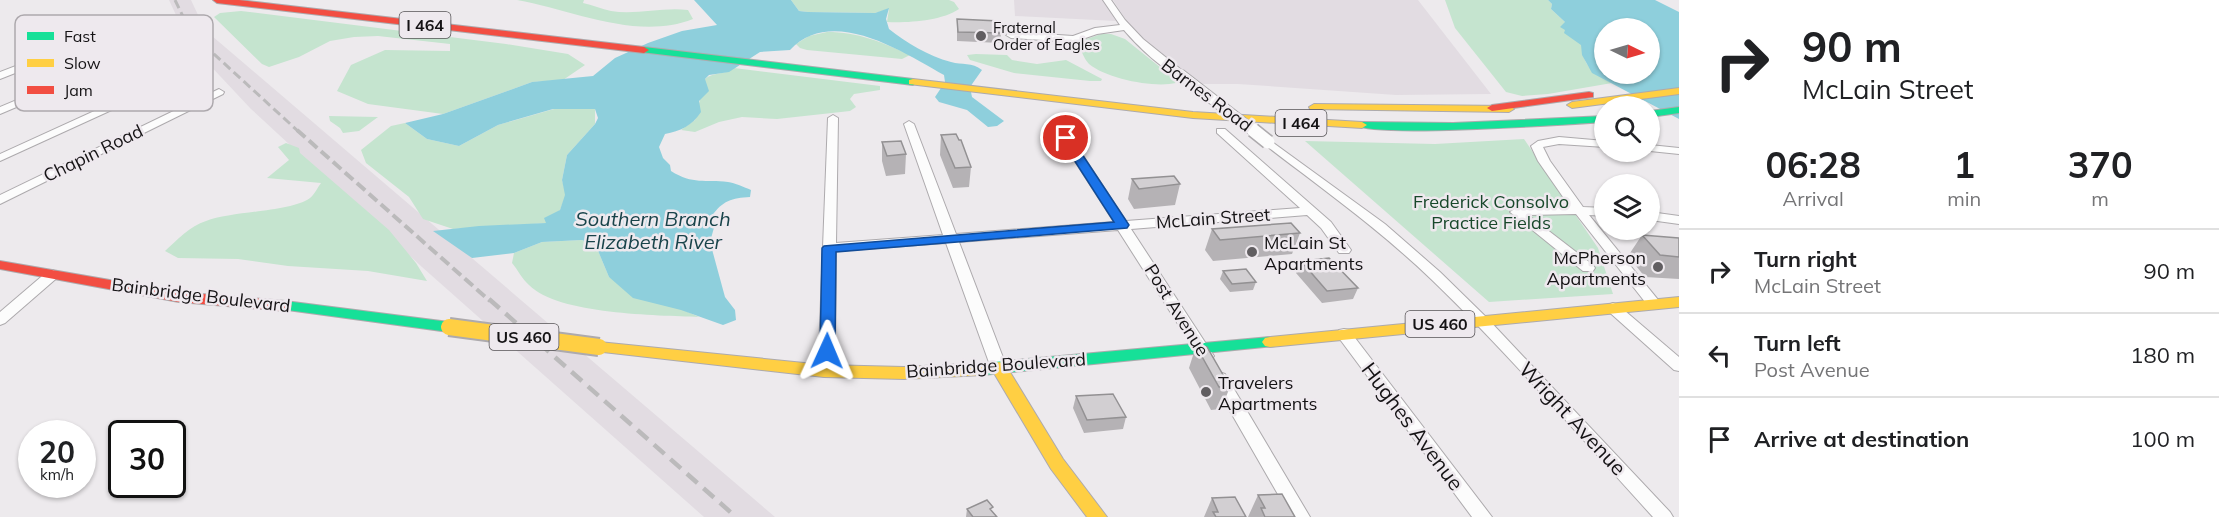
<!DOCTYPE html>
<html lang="en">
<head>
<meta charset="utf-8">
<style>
	body { margin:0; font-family:Mulish,sans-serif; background:#f2f2f2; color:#202124; height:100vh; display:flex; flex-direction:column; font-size:22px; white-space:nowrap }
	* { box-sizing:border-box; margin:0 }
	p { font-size:20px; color:#757577 }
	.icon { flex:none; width:33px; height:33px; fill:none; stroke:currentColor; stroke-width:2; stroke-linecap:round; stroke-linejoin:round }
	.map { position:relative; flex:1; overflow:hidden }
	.panel { display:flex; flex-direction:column; background:#fff; width:540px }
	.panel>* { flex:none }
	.hud { background:#fff; color:#202124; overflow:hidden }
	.needle { width:39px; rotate:95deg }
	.tools { position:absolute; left:1594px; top:18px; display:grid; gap:12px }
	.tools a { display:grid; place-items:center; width:66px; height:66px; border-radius:50%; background:#fff; box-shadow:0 2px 4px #0004; font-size:30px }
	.speed { position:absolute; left:18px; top:420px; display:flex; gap:12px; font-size:30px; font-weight:700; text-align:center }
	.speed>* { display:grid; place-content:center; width:78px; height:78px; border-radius:50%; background:#fff; box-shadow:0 2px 4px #0004; line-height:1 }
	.speed small { font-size:15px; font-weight:400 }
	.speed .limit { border:3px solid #111; border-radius:9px; background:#fff; color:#111 }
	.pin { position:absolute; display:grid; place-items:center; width:51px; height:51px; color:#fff; margin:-26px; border:3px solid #fff; border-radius:50%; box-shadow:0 2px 6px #0007 }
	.me { position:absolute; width:66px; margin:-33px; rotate:1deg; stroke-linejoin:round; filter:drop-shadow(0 0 4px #0008) }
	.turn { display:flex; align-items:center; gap:21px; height:126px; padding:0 24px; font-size:27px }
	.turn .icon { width:78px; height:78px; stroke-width:2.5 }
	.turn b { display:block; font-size:42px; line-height:51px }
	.eta { display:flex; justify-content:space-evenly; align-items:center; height:102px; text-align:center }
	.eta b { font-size:36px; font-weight:700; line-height:42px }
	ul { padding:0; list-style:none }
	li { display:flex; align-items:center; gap:18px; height:84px; padding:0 24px; border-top:2px solid #e0e0e0 }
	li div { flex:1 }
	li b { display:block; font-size:22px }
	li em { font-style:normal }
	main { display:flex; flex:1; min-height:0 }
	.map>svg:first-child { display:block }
	.built { fill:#e2dce2 }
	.green { fill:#c5e4cf }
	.water { fill:#8ecfdc; fill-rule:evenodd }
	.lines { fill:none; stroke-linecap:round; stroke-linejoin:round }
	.street-casing { stroke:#adaaad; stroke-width:2 }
	.fast-casing { stroke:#adaaad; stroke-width:2 }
	.slow-casing { stroke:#adaaad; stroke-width:2 }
	.jam-casing { stroke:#adaaad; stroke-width:2 }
	.street { fill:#fcfcfc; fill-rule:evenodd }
	.fast { fill:#16e098; fill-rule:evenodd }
	.slow { fill:#ffcf43; fill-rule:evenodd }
	.jam { fill:#f24e42; fill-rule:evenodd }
	.rail-far2 { stroke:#bbbabb; stroke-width:3; stroke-dasharray:9 4.5; stroke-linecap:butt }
	.rail-far1 { stroke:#bbbabb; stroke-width:4; stroke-dasharray:11 5; stroke-linecap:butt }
	.rail { stroke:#bbbabb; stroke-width:4.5; stroke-dasharray:14 8; stroke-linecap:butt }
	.street-bridge-far1-casing { stroke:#adaaad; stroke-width:12; stroke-linecap:butt }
	.street-bridge-casing { stroke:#adaaad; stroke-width:16; stroke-linecap:butt }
	.slow-bridge-casing { stroke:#adaaad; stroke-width:20; stroke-linecap:butt }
	.street-bridge-far1 { stroke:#fcfcfc; stroke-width:10 }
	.street-bridge { stroke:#fcfcfc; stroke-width:13 }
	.slow-bridge { stroke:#ffcf43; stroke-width:16 }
	.wall { fill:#b5b2b5 }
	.building { fill:#d2cfd2; stroke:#939193; stroke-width:1.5 }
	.route { fill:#1a73e8; stroke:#114b97; stroke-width:1.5 }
	.poi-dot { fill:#615e61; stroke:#eee9ee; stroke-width:2 }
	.labels { text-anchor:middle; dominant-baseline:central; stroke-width:5; stroke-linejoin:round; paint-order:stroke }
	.far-poi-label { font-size:15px; fill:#151315; stroke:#eee9ee; text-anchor:start }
	.shield { fill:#eee9ee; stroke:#565356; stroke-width:1.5 }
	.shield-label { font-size:16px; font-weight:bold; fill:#151315 }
	.street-label { font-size:18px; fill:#151315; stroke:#eee9ee }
	.park-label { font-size:18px; fill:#18482b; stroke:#eee9ee }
	.poi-label { font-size:18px; fill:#151315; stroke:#eee9ee; text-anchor:start }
	.water-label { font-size:20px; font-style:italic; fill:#18434a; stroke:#eee9ee }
	.near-street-label { font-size:21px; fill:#151315; stroke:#eee9ee }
	.key { fill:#eee9ee; stroke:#ada9ad; stroke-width:1.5 }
	.key-label { font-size:16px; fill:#151315 }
</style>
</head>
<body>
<main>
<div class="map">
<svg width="1679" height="517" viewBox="0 0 1679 517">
	<rect width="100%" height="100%" fill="#edeaed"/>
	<path class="built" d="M169,0H191L205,30L775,517H704L422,267L251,109L189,43Z
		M1014,0H1103L1116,21L1015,16Z
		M1113,0H1418L1491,94L1396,95L1238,84H1199L1147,44L1130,26Z"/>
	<path class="green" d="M517,0H584L583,3C592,5 602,9 611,11C636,15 662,7 688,10L693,19C637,41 573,10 517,0Z
		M791,0H949L954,2L959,9C942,21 907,23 887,22L889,9L875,13L808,12L799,11Z
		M1445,0H1548L1552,4L1551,9L1565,22V30L1582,45C1583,67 1593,73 1612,83L1548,94L1522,96L1506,92L1455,28Z
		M241,11L506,44L568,54L585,65L563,80L532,82L443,114L368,104L337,91L351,65L385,50L450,51V44L378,36L354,37L330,41L299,57L269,67L262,64L214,17L220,13Z
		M827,32C858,32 882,42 910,55L902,59L807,50L800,48L796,44L809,36Z
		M1111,34L1125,39L1176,80V83C1154,88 1107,79 1089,64C1085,60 1082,53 1080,47L1084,40L1101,34Z
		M976,54L1007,55L1012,60L1037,64L1066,60L1102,79L1101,81H1090L1014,73L970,60L967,55Z
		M734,68L880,86V90L854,94L850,99L856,107L850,111L777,119L742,117L719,122L695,132L681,130L695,120L705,79C713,72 725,75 734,68Z
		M554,109H595V124L567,155L562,180L566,195L560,210L549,223L453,229L423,219L409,197L366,163L361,150L391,126L405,123L427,139L459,146L498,125Z
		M329,116L378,117L359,131L343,133L340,128L330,121Z
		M1524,139L1598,248L1613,294L1489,302L1305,141L1435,144Z
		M286,143L299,148L300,153L389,230L416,263L427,281L368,271L288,266L238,259L178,258L165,251C177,240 190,226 206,221C232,211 291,212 310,198C314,195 318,187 321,183L267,178L289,160L278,147Z
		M582,240L596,246L609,277L699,317C657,315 559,315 529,285C522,279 518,270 512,263L514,253L542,242Z"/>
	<path class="water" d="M694,0H791L799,11L808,12L875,13L889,8L886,19L889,29C907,43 928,56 951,62C962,65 972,62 982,70L970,87L972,97L1004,121L997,126L988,127L967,110L939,102L935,97L945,82L944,75C903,52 832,5 790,50L760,52L729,72L709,75L705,79L709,91L699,101L701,112C692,126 680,131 665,134L659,147L663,158L670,165L671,171C693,185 705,179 728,182C735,183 744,187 751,190L750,197C732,198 722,201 712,216L715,224L710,242L725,297L735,310L736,320L723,325L681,310L633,298L609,277L596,246L582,240L542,242L514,253L472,258L433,231L479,226L546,223L544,218L560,210L565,195L562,180L567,155L595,124L598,118L595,109H553L498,125L459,146L427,139L405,123L443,114L532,82L593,76L615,58L648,43L682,31L717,25Z
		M1548,0H1655L1679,12V119L1592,73L1582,55L1581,45L1564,33L1565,30L1560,27L1565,22L1551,9L1552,4ZM1605,28H1650V74H1605Z"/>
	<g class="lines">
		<g class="street-casing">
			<path id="street" d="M1103,0H1111L1125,20L1143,39L1184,72V76C1169,78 1134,42 1124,30L1097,34L1074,42L1011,38L1006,35L1011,32L1073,36L1095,28L1120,25Z
				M100,27L108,29L66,53L0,79V72L60,49Z
				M131,52L136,55L134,57L0,114V107Z
				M147,87L152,90L151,92L0,161V154Z
				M219,89L224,92L223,94L0,204V195Z
				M833,115L838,118L836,243L943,235L904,124L909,121L914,124L956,234L1114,222L1060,138L1066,135L1070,136L1126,221L1300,208L1217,133V129H1225L1331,222L1351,250L1349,253H1339L1321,228L1307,215L1131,229L1214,356L1211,360H1201L1118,230L959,242L1007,368L1005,372H993L991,368L946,243L836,251L835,351L832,355H822L819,351L828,118Z
				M1559,137L1605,141V147L1559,144L1543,147L1550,161L1583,207L1605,208V216L1589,215L1659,301L1661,304L1659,307H1649L1576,214L1528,215L1593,265L1595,268L1593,271H1583L1510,212L1516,208L1570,207L1538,161L1531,146L1538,141Z
				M1268,139L1385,224L1440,272L1486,317L1670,512L1673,517H1653C1580,437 1509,354 1431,279C1380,230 1321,188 1264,144V140Z
				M1650,145L1679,148V154L1650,151Z
				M1650,212L1679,216V224L1650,220Z
				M53,270L60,274L58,277L5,323L0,325V312L48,271Z
				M1613,303L1618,305L1679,357V371L1674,370L1608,311L1606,308L1608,305Z
				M1344,329L1349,330L1492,517H1472L1339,338L1337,334L1339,330Z
				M1219,372L1225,374L1310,517H1291L1211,378L1213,374Z"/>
		</g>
		<g class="fast-casing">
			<path id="fast" d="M644,47L913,79L918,82L913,85L641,52L639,50Z
				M1679,107V113L1650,117V111Z
				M1605,116V122C1572,124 1372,138 1357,125L1362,122L1453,123Z
				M285,301L449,322L454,323L456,327L454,331L449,332L280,309L278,306Z
				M1270,337L1275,338L1278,342L1275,346L983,375L977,373L975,369L977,365L983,363Z"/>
		</g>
		<g class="slow-casing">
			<path id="slow" d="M913,79L1193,112L1362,122L1367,125L1362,128L1193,118L909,84V80Z
				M1679,88V94L1572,108L1567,105L1572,102Z
				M1314,104L1509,106L1514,109L1509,112L1310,109L1309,107Z
				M1679,297V307L1270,347L1265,346L1262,342L1265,338L1270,337Z
				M599,342L824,365L904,367L983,363L989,365L991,369L989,373L983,375L904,379L824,377L594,351L591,347L594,343Z
				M999,362L1005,364L1063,459L1107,517H1087L1051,469L991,368L993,364Z"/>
		</g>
		<g class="jam-casing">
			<path id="jam" d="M213,0H239L644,47L649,50L644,53L217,3Z
				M1589,92L1593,93V97L1492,111L1487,108L1492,105Z
				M0,261L179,292L285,301L292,306L285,311L179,302L0,269Z"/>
		</g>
		<use href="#street" class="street"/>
		<use href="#fast" class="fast"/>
		<use href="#slow" class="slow"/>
		<use href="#jam" class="jam"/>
		<path class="rail-far2" d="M175,0L191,33L299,132"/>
		<path class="rail-far1" d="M297,130L490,301"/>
		<path class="rail" d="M489,299L736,517"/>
		<g class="street-bridge-far1-casing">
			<path id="street-bridge-far1" d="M1180,74L1255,132"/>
		</g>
		<g class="street-bridge-casing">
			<path id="street-bridge" d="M1253,130L1268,142"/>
		</g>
		<g class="slow-bridge-casing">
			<path id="slow-bridge" d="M449,327L599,347"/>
		</g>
		<use href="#street-bridge-far1" class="street-bridge-far1"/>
		<use href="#street-bridge" class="street-bridge"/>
		<use href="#slow-bridge" class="slow-bridge"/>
	</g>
	<path class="wall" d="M957,19L1001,33L1000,43L957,41Z
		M941,135L971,167L969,187L953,188L940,155Z
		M882,142L906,154L905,174L886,176L882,161Z
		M1132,179L1180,184L1175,205L1134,209L1128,199Z
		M1212,229L1300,233L1292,254L1213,261L1205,250Z
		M1642,235L1679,238V279L1645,277L1628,256Z
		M1301,261L1358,288L1353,299L1322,303L1296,273Z
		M1223,271L1256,282L1253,290L1230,292L1220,279Z
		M1196,346L1230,387L1221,409L1211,410L1189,368Z
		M1076,396L1126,417L1123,429L1084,433L1073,408Z
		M1258,495L1295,517H1248Z
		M1212,498L1246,517H1204Z
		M967,509L992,512L997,517H966Z"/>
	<path class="building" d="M957,19L999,21L1001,33L958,32Z
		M956,134L959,140H961L971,167L955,168L941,135Z
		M901,141L906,154L887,156L882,142Z
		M1174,176L1180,184L1139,189L1132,179Z
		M1291,223L1300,233L1220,240L1212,229Z
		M1642,235L1679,238V257L1660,255Z
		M1329,258L1358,288L1327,291L1301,261Z
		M1246,269L1256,282L1232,284L1223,271Z
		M1196,346L1207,347L1230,387H1219Z
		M1113,394L1126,417L1087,420L1076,396Z
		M1282,494L1295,517H1265L1261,508H1265L1258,495Z
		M1235,497L1246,517H1216L1213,512H1218L1212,498Z
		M987,500L993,507L990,509L997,517H973L967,509Z"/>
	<path class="route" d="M1066,135L1070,136L1129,225L1127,228L836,252L835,351L833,354H822L820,351L822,248L824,246L1114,222L1060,138Z"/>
	<g class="poi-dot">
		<circle cx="981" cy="36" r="6"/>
		<circle cx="1252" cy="252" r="6"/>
		<circle cx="1658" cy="267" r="6"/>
		<circle cx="1206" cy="392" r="6"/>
	</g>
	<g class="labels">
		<g class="far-poi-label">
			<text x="993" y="27">Fraternal<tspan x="993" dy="17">Order of Eagles</tspan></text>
		</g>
		<g class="shield">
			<rect x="399.5" y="12" width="51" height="26" rx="4.5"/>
			<rect x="1275.5" y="110" width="51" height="26" rx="4.5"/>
			<rect x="1405.5" y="311" width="69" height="26" rx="4.5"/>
			<rect x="489.5" y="324" width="69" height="26" rx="4.5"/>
		</g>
		<g class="shield-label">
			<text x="425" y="25">I 464</text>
			<text x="1301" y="123">I 464</text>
			<text x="1440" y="324">US 460</text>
			<text x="524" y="337">US 460</text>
		</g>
		<g class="street-label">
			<text transform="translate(1207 95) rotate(37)">Barnes Road</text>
			<text transform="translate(93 153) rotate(-26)">Chapin Road</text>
			<text transform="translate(1213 218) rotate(-4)">McLain Street</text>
			<text transform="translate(201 295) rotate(7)">Bainbridge Boulevard</text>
			<text transform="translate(1177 310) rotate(58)">Post Avenue</text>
			<text transform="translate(996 365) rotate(-4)">Bainbridge Boulevard</text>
		</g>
		<g class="park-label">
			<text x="1491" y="201">Frederick Consolvo<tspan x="1491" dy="21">Practice Fields</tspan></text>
		</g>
		<g class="poi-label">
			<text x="1264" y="242">McLain St<tspan x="1264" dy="21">Apartments</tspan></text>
			<text x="1646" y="257" text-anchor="end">McPherson<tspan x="1646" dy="21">Apartments</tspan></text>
			<text x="1218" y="382">Travelers<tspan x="1218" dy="21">Apartments</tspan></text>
		</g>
		<g class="water-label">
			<text x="653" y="218">Southern Branch<tspan x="653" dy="23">Elizabeth River</tspan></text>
		</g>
		<g class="near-street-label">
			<text transform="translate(1573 418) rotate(47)">Wright Avenue</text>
			<text transform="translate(1413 426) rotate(53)">Hughes Avenue</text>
		</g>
	</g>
	<rect x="15" y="15" width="198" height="96" rx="9" class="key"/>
	<rect x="27" y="32" width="27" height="8" fill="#16e098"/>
	<rect x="27" y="59" width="27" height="8" fill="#ffcf43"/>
	<rect x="27" y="86" width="27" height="8" fill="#f24e42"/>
	<g class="key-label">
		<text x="64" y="42">Fast</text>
		<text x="64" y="69">Slow</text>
		<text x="64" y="96">Jam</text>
	</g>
</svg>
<div class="tools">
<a><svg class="needle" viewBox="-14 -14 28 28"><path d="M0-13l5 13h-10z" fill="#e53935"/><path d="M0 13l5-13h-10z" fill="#757577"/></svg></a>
<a><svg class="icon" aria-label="search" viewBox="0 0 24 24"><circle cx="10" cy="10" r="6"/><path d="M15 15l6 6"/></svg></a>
<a><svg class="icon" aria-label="layers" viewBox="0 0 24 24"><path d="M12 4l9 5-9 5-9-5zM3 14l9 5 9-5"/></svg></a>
</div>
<div class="speed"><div>20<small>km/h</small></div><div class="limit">30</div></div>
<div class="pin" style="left:1066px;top:138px;background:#d93025"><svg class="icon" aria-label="arrive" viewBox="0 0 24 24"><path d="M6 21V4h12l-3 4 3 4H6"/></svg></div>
<svg class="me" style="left:827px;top:351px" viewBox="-20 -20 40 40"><path d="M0-17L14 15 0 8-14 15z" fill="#1a73e8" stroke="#fff" stroke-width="4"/></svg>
</div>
<section class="panel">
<div class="hud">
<div class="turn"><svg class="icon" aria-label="right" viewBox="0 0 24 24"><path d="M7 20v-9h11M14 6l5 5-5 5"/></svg><div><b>90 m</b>McLain Street</div></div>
</div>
<div class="eta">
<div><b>06:28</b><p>Arrival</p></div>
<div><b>1</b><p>min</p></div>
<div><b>370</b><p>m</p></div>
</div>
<ul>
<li><svg class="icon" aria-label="right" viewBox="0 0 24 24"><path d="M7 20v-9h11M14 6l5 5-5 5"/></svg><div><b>Turn right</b><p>McLain Street</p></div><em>90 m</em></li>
<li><svg class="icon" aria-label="left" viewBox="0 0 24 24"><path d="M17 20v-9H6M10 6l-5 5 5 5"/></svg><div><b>Turn left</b><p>Post Avenue</p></div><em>180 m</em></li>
<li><svg class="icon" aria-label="arrive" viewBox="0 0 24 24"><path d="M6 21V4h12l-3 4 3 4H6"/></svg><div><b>Arrive at destination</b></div><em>100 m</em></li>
</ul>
</section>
</main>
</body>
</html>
